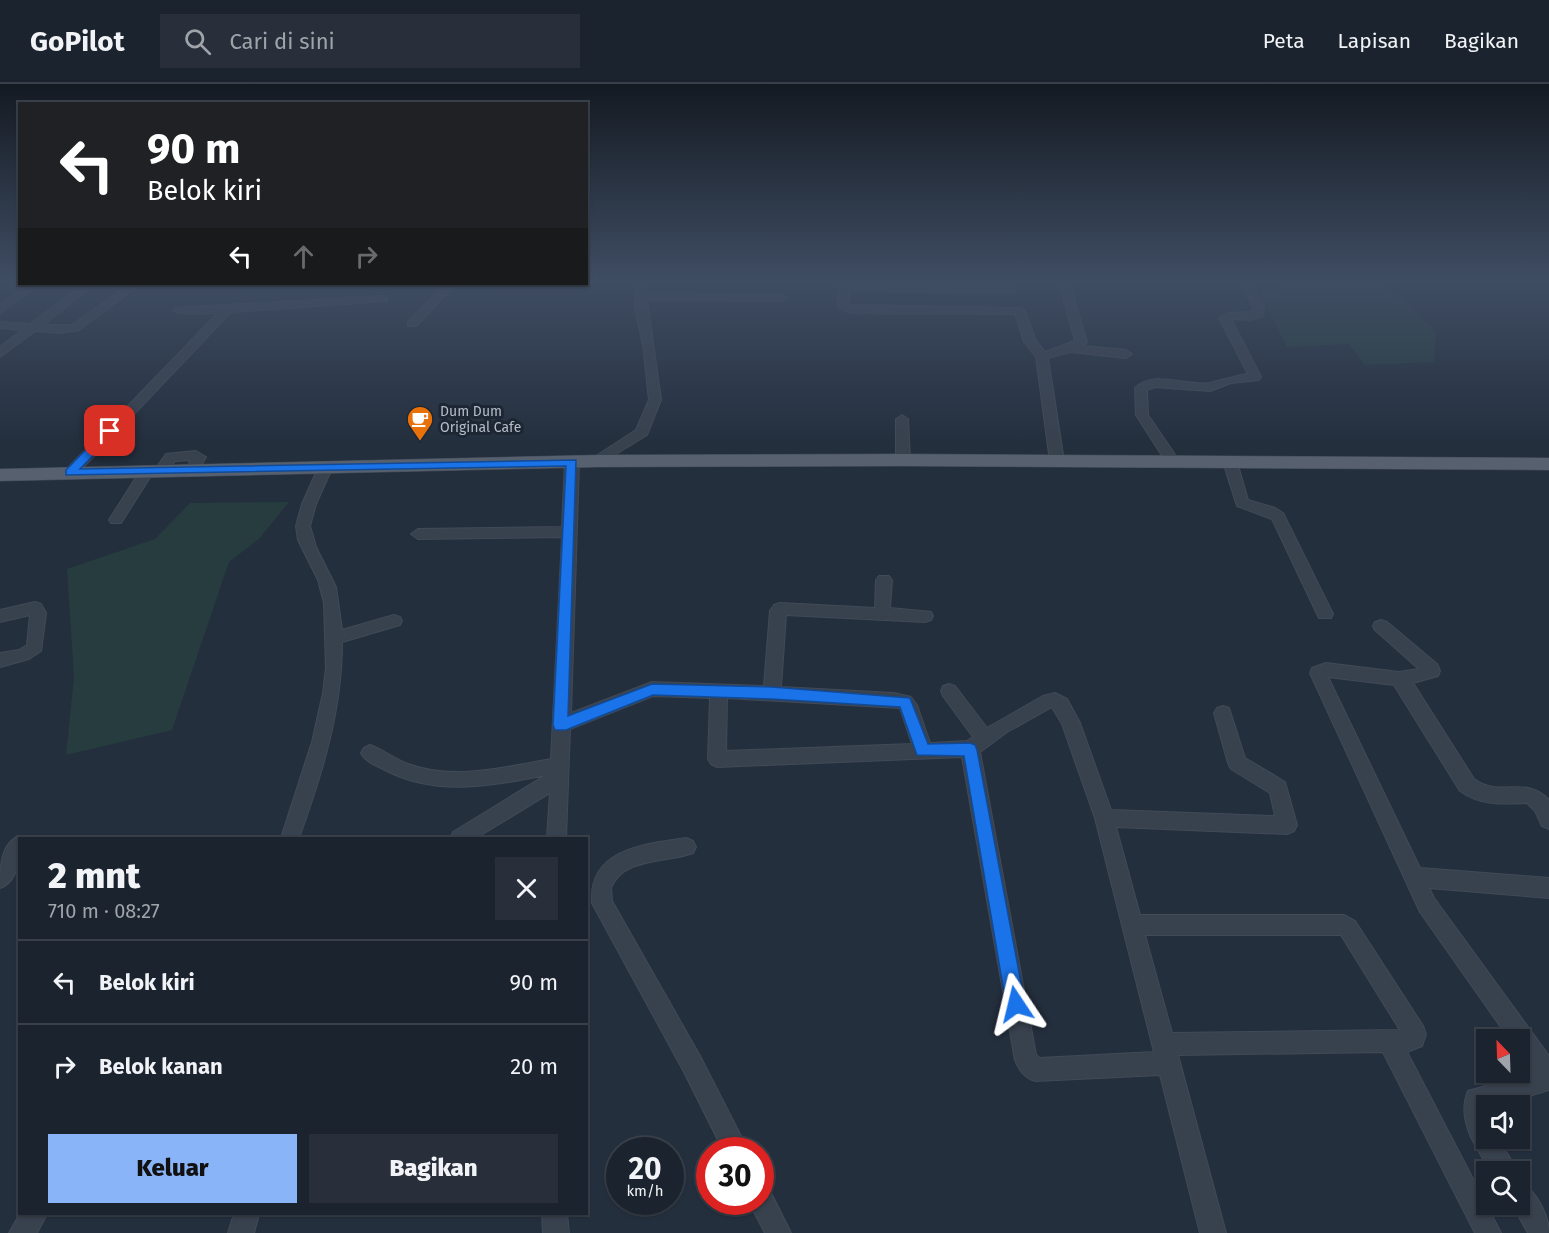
<!DOCTYPE html>
<html lang="id">
<head>
<meta charset="utf-8">
<style>
	body { margin:0; font-family:"Fira Sans",sans-serif; background:#282f3a; color:#f1f3f6; height:100vh; display:flex; flex-direction:column; font-size:22px; white-space:nowrap }
	* { box-sizing:border-box; margin:0 }
	p { font-size:20px; color:#a0a4aa }
	.icon { flex:none; width:33px; height:33px; fill:none; stroke:currentColor; stroke-width:2; stroke-linecap:round; stroke-linejoin:round }
	.map { position:relative; flex:1; overflow:hidden }
	.panel { position:absolute; left:18px; top:753px; width:570px; height:378px; display:flex; flex-direction:column; background:#1b232e; border-radius:0px; box-shadow:0 2px 4px #0004,0 0 0 2px #39404a }
	.panel>* { flex:none }
	.guide { position:absolute; left:18px; top:18px; width:570px; height:183px; border-radius:0px; box-shadow:0 2px 4px #0004,0 0 0 2px #39404a; background:#202124; color:#fff; overflow:hidden }
	.needle { width:39px; rotate:337deg }
	.buttons { position:absolute; left:1476px; top:945px; display:grid; gap:12px }
	.buttons a { display:grid; place-items:center; width:54px; height:54px; border-radius:0px; background:#1b232e; box-shadow:0 2px 4px #0004,0 0 0 2px #39404a; font-size:30px }
	.speed { position:absolute; left:606px; top:1053px; display:flex; gap:12px; font-size:30px; font-weight:700; text-align:center }
	.speed>* { display:grid; place-content:center; width:78px; height:78px; border-radius:50%; background:#1b232e; box-shadow:0 2px 4px #0004,0 0 0 2px #39404a; line-height:1 }
	.speed small { font-size:15px; font-weight:400 }
	.speed .limit { border:9px solid #d22; background:#fff; color:#111 }
	.pin { position:absolute; display:grid; place-items:center; width:51px; height:51px; color:#fff; margin:-26px; border-radius:12px; box-shadow:0 3px 9px #0006 }
	.me { position:absolute; width:66px; margin:-33px; rotate:350deg; stroke-linejoin:round; filter:drop-shadow(0 0 4px #0008) }
	.turn { display:flex; align-items:center; gap:21px; height:126px; padding:0 30px; font-size:27px }
	.turn .icon { width:78px; height:78px; stroke-width:2.5 }
	.turn b { display:block; font-size:42px; line-height:51px }
	.lanes { display:flex; align-items:center; height:57px; padding:0 30px; background:#0003; justify-content:center; gap:30px; direction:ltr }
	.lanes .off { opacity:.35 }
	.round { display:grid; place-items:center; flex:none; width:63px; height:63px; border-radius:0px; background:#282f3a }
	.overview { display:flex; align-items:center; justify-content:space-between; height:102px; padding:0 30px }
	h1 { font-size:36px; font-weight:800; line-height:45px }
	.button { display:flex; gap:12px; margin-top:auto; padding:12px 30px }
	.button a { flex:1; height:69px; border-radius:0px; background:#8ab4f8; color:#111; font-size:24px; font-weight:800; line-height:69px; text-align:center }
	.button a+a { background:#282f3a; color:#f1f3f6 }
	ul { padding:0; list-style:none }
	li { display:flex; align-items:center; gap:18px; height:84px; padding:0 30px; border-top:2px solid #39404a }
	li div { flex:1 }
	li b { display:block; font-size:22px }
	li em { font-style:normal }
	header { display:flex; align-items:center; gap:36px; box-sizing:border-box; height:84px; padding:0 30px; background:#1b232e; border-bottom:2px solid #39404a }
	header strong { font-size:28px }
	nav { display:flex; gap:33px; margin-inline-start:auto; font-size:21px }
	.search { width:420px; height:54px; background:#282f3a; display:flex; align-items:center; gap:15px; box-sizing:border-box; padding:0 21px; border-radius:0px; color:#a0a4aa; font-size:22px }
	.map>svg:first-child { display:block }
	.green { fill:#263c3f }
	.lines { fill:none; stroke-linecap:round; stroke-linejoin:round }
	.minor-casing { stroke:#414a57; stroke-width:2 }
	.major-casing { stroke:#414a57; stroke-width:1 }
	.minor { fill:#38414e; fill-rule:evenodd }
	.major { fill:#56606e; fill-rule:evenodd }
	.route { fill:#1a73e8; stroke:#114b97; stroke-width:1.5 }
	.labels { text-anchor:middle; dominant-baseline:central; stroke-width:6; stroke-linejoin:round; paint-order:stroke }
	.far-poi-label { font-size:14px; fill:#b4bcc9; stroke:#1d2633; text-anchor:start }
</style>
</head>
<body>
<header>
<strong>GoPilot</strong>
<div class="search"><svg class="icon" aria-label="search" viewBox="0 0 24 24"><circle cx="10" cy="10" r="6"/><path d="M15 15l6 6"/></svg>Cari di sini</div>
<nav><a>Peta</a><a>Lapisan</a><a>Bagikan</a></nav>
</header>
<div class="map">
<svg width="1549" height="1149" viewBox="0 0 1549 1149">
	<rect width="100%" height="100%" fill="#242f3e"/>
	<path class="green" d="M1276,198H1382L1436,247L1434,278L1365,281L1349,260L1287,263L1258,205H1280Z
		M289,418L259,455L229,478L172,646L66,671L74,593L67,485L155,455L190,419Z"/>
	<g class="lines">
		<g class="minor-casing">
			<path id="minor" d="M636,198H646V210L783,211L788,214L783,217L647,216L661,316L647,351L598,381L591,377L593,374L636,346L649,316L643,261L635,225Z
				M838,198H848L849,201L1016,204V208L1012,209L849,207V221L1019,224L1025,227L1036,257L1045,268L1075,257L1059,198H1069L1087,258L1083,262L1126,266L1132,270L1126,274L1070,268L1048,274L1064,377L1057,381L1050,377L1036,273L1024,258L1015,230L850,229L838,223Z
				M1240,198H1250L1264,221L1263,232L1251,236L1231,235L1261,293L1259,296L1231,299L1210,307L1155,303L1147,306L1148,331L1180,378L1178,381H1168L1136,331L1135,304C1154,285 1186,303 1210,299C1223,296 1234,292 1248,290L1219,234L1229,229L1253,228L1252,221Z
				M28,200H39L0,229V221Z
				M84,200H95L43,241H72L130,200H141L79,246L60,249L35,247L0,273V263L22,246L0,244V238L30,240Z
				M445,200H456L416,242H408V238Z
				M383,212L387,213V217L231,228L75,392L70,393L63,389L218,229H179L173,226L175,224Z
				M902,331L908,335L910,376L903,380L896,376V335Z
				M196,367L206,373L197,389L192,390L185,386L191,376L175,377L165,390L160,391L154,387L121,439H111L109,436L142,384L147,383L154,387L166,370Z
				M572,374L579,378L571,629L652,598L764,602L770,527L774,521L780,519L875,524L876,496L879,492H889L892,496L890,524L931,528L933,532L931,536L925,538L786,531L781,603L894,609L911,613L917,621L930,659L967,657L973,653L943,612L941,607L943,602L949,600L955,602L987,644L1043,612L1055,609L1067,615L1080,639L1111,726L1275,732L1270,709L1231,685L1228,679L1214,629L1217,624L1223,622L1229,624L1245,674L1285,698L1297,741L1294,747L1287,750L1116,743L1140,831H1344L1355,837L1423,942L1426,950L1422,962L1407,968L1501,1149H1475L1383,968L1178,971L1226,1149H1200L1160,991L1035,997C1024,993 1019,986 1015,976L962,673L717,683L711,680L708,675L710,614L653,612L570,645L566,754H547L550,709L476,754H451L453,748L546,691C490,702 435,713 383,685C375,681 365,677 361,669L364,664L370,661C383,666 395,675 408,680C453,697 505,683 551,675L562,453L418,455L411,450L418,445L562,443L565,378ZM727,614L900,624L912,660L726,667ZM1052,623L1062,640L1095,734L1154,968L1040,974L1036,971L980,668L1007,648ZM1145,851H1341L1400,946L1172,949Z
				M1230,374L1237,378L1248,416L1275,424L1283,429L1333,530L1331,534H1319L1272,435L1237,422L1223,378Z
				M326,378L333,382L316,420L310,442L316,463L336,503L342,546L394,531L400,533L402,537L400,541L342,558C342,627 322,690 299,754H281L312,658L323,609L326,584L324,519L318,496L298,456L296,442L302,420L319,382Z
				M35,518L41,520L46,529L41,567L29,575L0,583V569L19,566L27,561L30,531L0,538V526Z
				M1381,536L1387,538L1437,580L1440,587L1438,592L1413,599L1474,695C1501,715 1524,690 1549,716V745L1542,742L1535,727L1527,719C1503,720 1481,722 1460,707L1394,601L1328,593L1420,784L1549,794V814L1429,804L1434,814L1549,972V1006L1495,1022H1486V1054H1498L1518,1088H1492C1476,1064 1456,1036 1468,1007L1533,988L1520,969V956H1510L1420,828L1310,589L1312,584L1326,579L1399,588L1419,585L1375,546L1373,542L1375,538Z
				M19,752L25,754H20C20,772 19,797 0,804C0,786 0,760 19,752Z
				M686,754L693,757L696,763L693,769C667,779 623,773 611,804L612,817L700,972L748,1066H723L684,988L592,819C588,765 645,760 686,754Z
				M1520,1099C1536,1105 1549,1132 1549,1149H1528L1512,1120H1520Z
				M760,1102L769,1105L791,1149H765L749,1118H760Z
				M20,1130H47L37,1149H9Z
				M234,1130H259L254,1149H228Z
				M542,1130H567L569,1149H543Z"/>
		</g>
		<g class="major-casing">
			<path id="major" d="M903,370L1549,374V386L903,382L598,383L0,397V385L598,371Z"/>
		</g>
		<use href="#minor" class="minor"/>
		<use href="#major" class="major"/>
	</g>
	<linearGradient id="sky" x2="0" y2="1"><stop stop-color="#141a22"/><stop offset="0.55" stop-color="#3f4d63"/><stop offset="1" stop-color="#3f4d63" stop-opacity="0"/></linearGradient>
	<rect width="1549" height="358" fill="url(#sky)"/>
	<path class="route" d="M110,344L115,347L114,350L80,385L576,376L568,632L652,600L772,603L910,614L928,660L970,659L975,661L977,666L1025,920L1022,926L1016,929L1009,926L1006,920L964,672L917,671L900,623L772,615L653,611L566,646H555L553,641L566,382L66,391V386L106,345Z"/>
	<defs>
		<g id="cafe-pin" transform="scale(1.35)"><path d="M0 17L-7.5 6A9.5 9.5 0 1 1 7.5 6Z" fill="#e8710a" stroke="#1d2633"/><path d="M-5.5-4.5H6V0H3Q3 3.5 0 3.5H-2.5Q-5.5 3.5-5.5 0ZM3-3.2v2h1.7v-2ZM-6 4.5H4V6H-6Z" fill="#fff"/></g>
	</defs>
	<g fill-rule="evenodd">
		<use href="#cafe-pin" x="420" y="335"/>
	</g>
	<g class="labels">
		<g class="far-poi-label">
			<text x="440" y="327">Dum Dum<tspan x="440" dy="16">Original Cafe</tspan></text>
		</g>
	</g>
</svg>
<div class="buttons">
<a><svg class="needle" viewBox="-14 -14 28 28"><path d="M0-13l5 13h-10z" fill="#e53935"/><path d="M0 13l5-13h-10z" fill="#a0a4aa"/></svg></a>
<a><svg class="icon" aria-label="sound" viewBox="0 0 24 24"><path d="M4 9h4l5-4v14l-5-4H4zM17 9q2 3 0 6"/></svg></a>
<a><svg class="icon" aria-label="search" viewBox="0 0 24 24"><circle cx="10" cy="10" r="6"/><path d="M15 15l6 6"/></svg></a>
</div>
<div class="speed"><div>20<small>km/h</small></div><div class="limit">30</div></div>
<div class="pin" style="left:110px;top:347px;background:#d93025"><svg class="icon" aria-label="arrive" viewBox="0 0 24 24"><path d="M6 21V4h12l-3 4 3 4H6"/></svg></div>
<svg class="me" style="left:1016px;top:920px" viewBox="-20 -20 40 40"><path d="M0-17L14 15 0 8-14 15z" fill="#1a73e8" stroke="#fff" stroke-width="4"/></svg>
<div class="guide">
<div class="turn"><svg class="icon" aria-label="left" viewBox="0 0 24 24"><path d="M17 20v-9H6M10 6l-5 5 5 5"/></svg><div><b>90 m</b>Belok kiri</div></div>
<div class="lanes"><svg class="icon" aria-label="left" viewBox="0 0 24 24"><path d="M17 20v-9H6M10 6l-5 5 5 5"/></svg><svg class="icon off" aria-label="ahead" viewBox="0 0 24 24"><path d="M12 20V5M6 11l6-6 6 6"/></svg><svg class="icon off" aria-label="right" viewBox="0 0 24 24"><path d="M7 20v-9h11M14 6l5 5-5 5"/></svg></div>
</div>
<section class="panel">
<div class="overview"><div><h1>2 mnt</h1><p>710 m · 08:27</p></div><a class="round"><svg class="icon" aria-label="close" viewBox="0 0 24 24"><path d="M6 6l12 12M18 6L6 18"/></svg></a></div>
<ul>
<li><svg class="icon" aria-label="left" viewBox="0 0 24 24"><path d="M17 20v-9H6M10 6l-5 5 5 5"/></svg><div><b>Belok kiri</b></div><em>90 m</em></li>
<li><svg class="icon" aria-label="right" viewBox="0 0 24 24"><path d="M7 20v-9h11M14 6l5 5-5 5"/></svg><div><b>Belok kanan</b></div><em>20 m</em></li>
</ul>
<div class="button"><a>Keluar</a><a>Bagikan</a></div>
</section>
</div>
</body>
</html>
